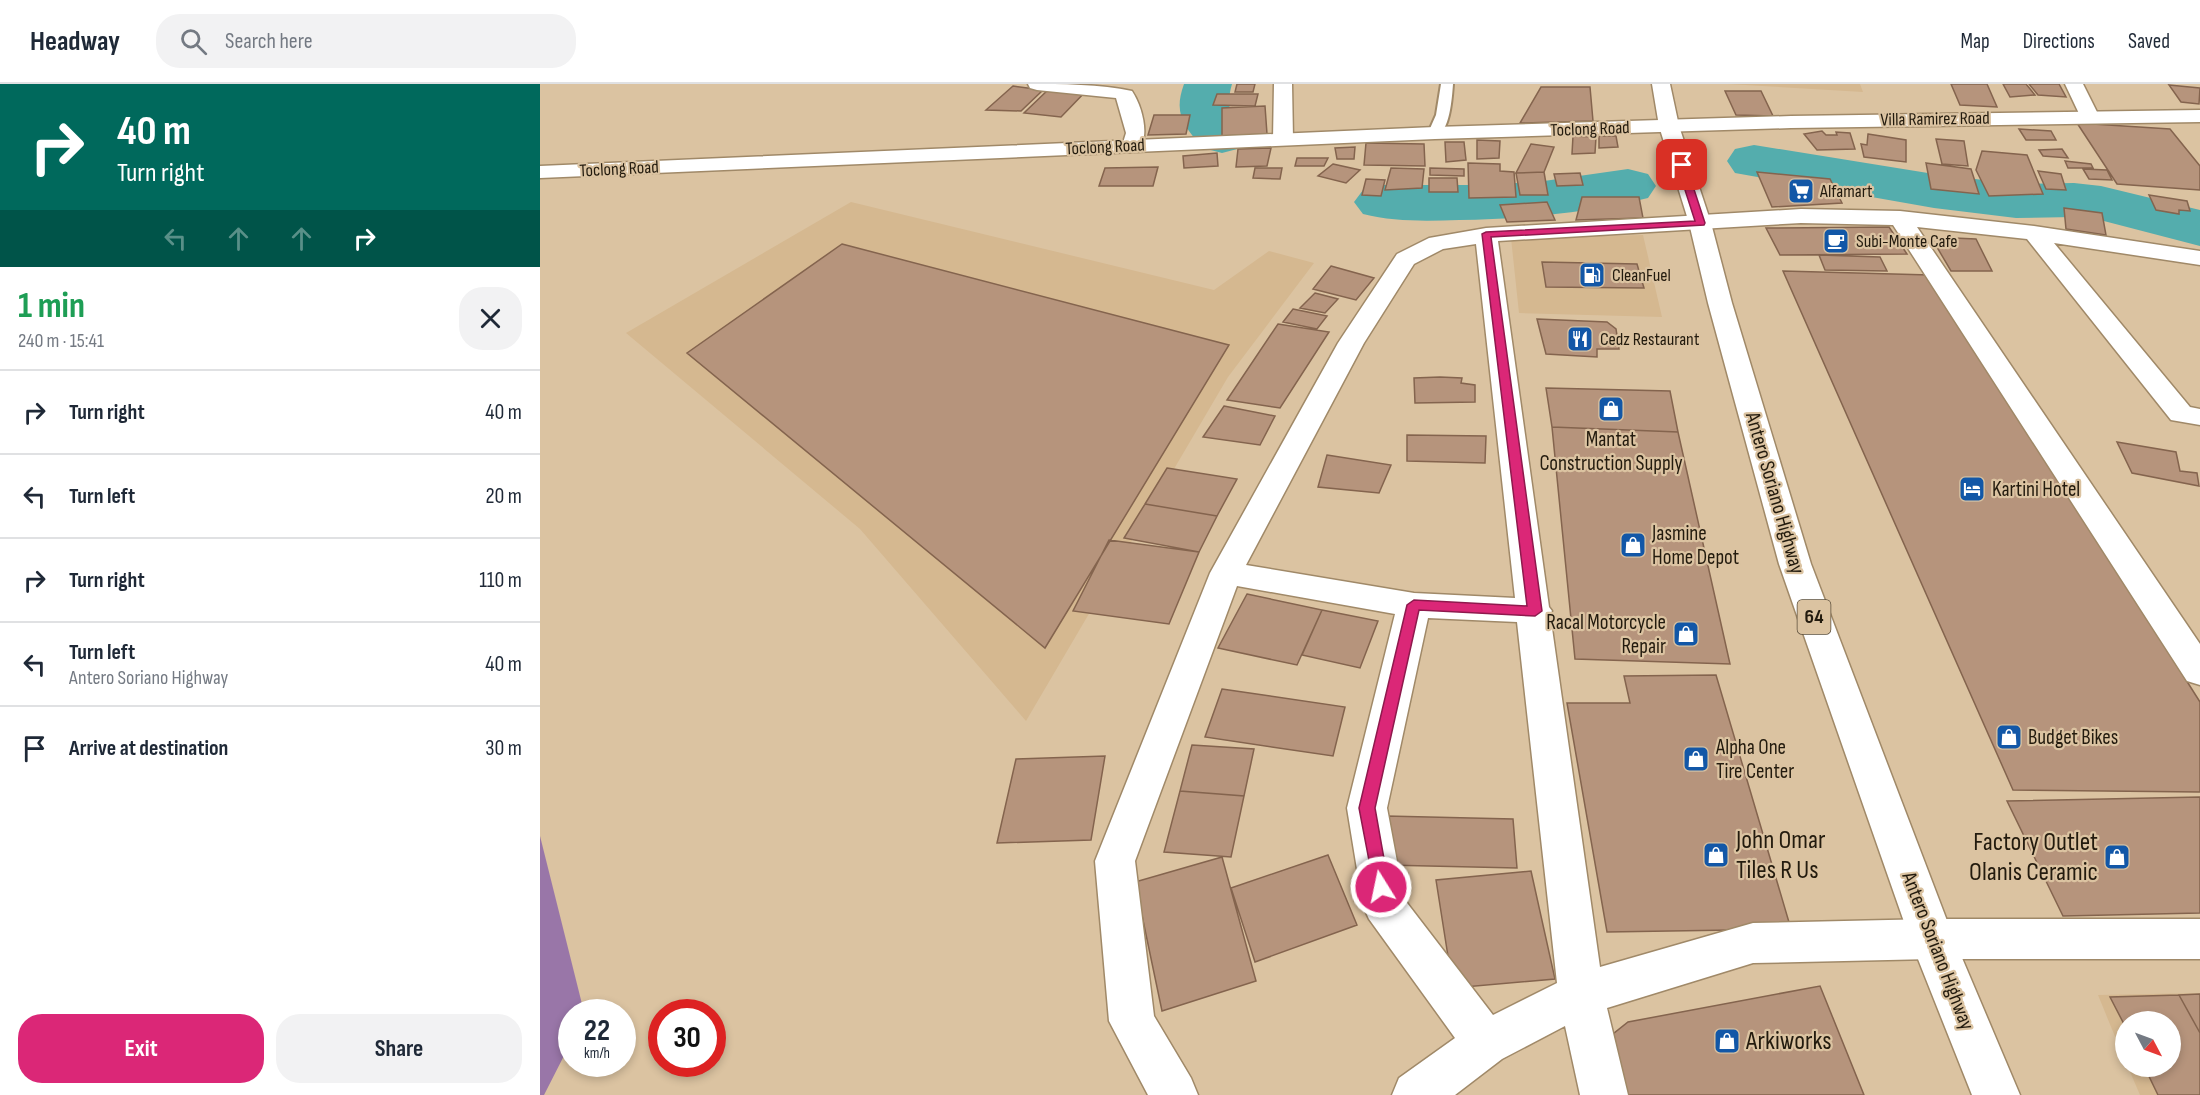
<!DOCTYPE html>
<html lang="en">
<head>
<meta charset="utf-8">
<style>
	body { margin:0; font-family:"Sofia Sans Condensed",sans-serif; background:#f2f2f3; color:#1f2937; height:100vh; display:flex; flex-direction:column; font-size:22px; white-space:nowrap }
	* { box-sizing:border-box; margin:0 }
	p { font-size:20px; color:#747a83 }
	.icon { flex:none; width:33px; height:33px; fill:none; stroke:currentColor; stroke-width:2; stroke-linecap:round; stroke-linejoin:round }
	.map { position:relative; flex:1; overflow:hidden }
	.details { display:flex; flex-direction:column; background:#fff; width:540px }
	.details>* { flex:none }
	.guide { background:#00695c; color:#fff; overflow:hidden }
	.needle { width:39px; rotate:131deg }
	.fabs { position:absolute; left:1575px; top:927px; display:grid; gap:12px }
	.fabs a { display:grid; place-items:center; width:66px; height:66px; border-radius:50%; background:#fff; box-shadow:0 3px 9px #0003; font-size:30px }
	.speed { position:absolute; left:18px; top:915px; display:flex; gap:12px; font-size:30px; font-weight:700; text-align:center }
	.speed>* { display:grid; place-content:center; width:78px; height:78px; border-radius:50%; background:#fff; box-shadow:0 3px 9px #0003; line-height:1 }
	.speed small { font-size:15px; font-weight:400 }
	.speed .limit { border:9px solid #d22; background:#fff; color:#111 }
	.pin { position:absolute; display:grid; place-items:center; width:51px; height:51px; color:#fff; margin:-26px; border-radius:12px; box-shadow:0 3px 9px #0006 }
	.me { position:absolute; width:66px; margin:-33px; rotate:350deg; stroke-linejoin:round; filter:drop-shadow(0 0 4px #0008) }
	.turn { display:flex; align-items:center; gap:21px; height:126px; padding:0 18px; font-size:27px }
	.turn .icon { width:78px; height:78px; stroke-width:2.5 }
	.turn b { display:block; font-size:42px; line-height:51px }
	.lanes { display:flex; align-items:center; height:57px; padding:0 18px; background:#0003; justify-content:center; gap:30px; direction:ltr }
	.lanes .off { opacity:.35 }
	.round { display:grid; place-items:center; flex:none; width:63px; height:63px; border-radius:24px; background:#f2f2f3 }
	.head { display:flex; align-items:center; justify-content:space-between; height:102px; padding:0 18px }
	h1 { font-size:36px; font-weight:700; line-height:45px; color:#1e9e55 }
	.primary-button { display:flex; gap:12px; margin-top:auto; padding:12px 18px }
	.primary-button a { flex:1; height:69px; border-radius:24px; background:#db2777; color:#fff; font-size:24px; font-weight:700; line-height:69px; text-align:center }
	.primary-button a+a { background:#f2f2f3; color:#1f2937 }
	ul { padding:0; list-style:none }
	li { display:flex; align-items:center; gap:18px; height:84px; padding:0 18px; border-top:2px solid #e0e1e3 }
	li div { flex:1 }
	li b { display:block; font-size:22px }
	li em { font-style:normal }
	header { display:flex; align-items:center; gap:36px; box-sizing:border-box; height:84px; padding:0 30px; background:#fff; border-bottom:2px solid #e0e1e3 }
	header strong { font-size:28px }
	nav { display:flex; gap:33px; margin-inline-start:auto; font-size:21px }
	.search { width:420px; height:54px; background:#f2f2f3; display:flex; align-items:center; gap:15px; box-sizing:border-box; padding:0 21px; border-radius:24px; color:#747a83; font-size:22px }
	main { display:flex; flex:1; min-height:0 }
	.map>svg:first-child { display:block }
	.built { fill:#d5b890 }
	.forest { fill:#9976a8 }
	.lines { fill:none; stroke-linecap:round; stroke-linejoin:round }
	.river { fill:#54adad; fill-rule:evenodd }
	.building { fill:#b6947c; stroke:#84644e; stroke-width:1.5 }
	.lane-casing { stroke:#a08968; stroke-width:4 }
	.street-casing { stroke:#a08968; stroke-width:3 }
	.secondary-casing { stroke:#a08968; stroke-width:3 }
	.primary-casing { stroke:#a08968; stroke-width:3 }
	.lane { fill:#fff; fill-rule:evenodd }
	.street { fill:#fff; fill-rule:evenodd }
	.secondary { fill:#fff; fill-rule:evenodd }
	.primary { fill:#fff; fill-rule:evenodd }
	.route { fill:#db2777; stroke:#8e194d; stroke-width:1.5 }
	.labels { text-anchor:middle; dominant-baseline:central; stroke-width:4.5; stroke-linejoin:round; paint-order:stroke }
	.far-street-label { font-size:18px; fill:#231b0e; stroke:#dbc3a1 }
	.far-poi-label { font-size:18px; fill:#231b0e; stroke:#dbc3a1; text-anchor:start }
	.shield { fill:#dbc3a1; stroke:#5a4d3a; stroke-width:1.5 }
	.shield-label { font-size:20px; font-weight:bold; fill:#231b0e }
	.poi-label { font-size:21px; fill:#231b0e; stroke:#dbc3a1; text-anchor:start }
	.street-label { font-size:21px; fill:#231b0e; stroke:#dbc3a1 }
	.near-poi-label { font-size:26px; fill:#231b0e; stroke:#dbc3a1; text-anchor:start }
</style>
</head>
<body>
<header>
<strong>Headway</strong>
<div class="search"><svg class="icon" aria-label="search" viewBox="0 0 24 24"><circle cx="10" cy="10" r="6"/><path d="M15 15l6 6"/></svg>Search here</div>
<nav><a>Map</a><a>Directions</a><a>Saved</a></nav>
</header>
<main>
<section class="details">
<div class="guide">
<div class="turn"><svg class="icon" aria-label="right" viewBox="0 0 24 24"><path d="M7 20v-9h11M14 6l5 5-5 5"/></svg><div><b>40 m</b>Turn right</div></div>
<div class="lanes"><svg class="icon off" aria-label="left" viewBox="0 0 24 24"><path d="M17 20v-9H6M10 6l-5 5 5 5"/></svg><svg class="icon off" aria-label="ahead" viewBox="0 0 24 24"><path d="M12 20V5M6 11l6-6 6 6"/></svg><svg class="icon off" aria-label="ahead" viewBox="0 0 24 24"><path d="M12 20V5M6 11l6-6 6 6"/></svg><svg class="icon" aria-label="right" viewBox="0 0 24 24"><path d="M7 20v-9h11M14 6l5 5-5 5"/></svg></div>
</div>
<div class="head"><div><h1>1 min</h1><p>240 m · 15:41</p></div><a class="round"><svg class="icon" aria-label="close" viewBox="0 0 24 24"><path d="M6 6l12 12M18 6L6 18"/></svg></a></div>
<ul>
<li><svg class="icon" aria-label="right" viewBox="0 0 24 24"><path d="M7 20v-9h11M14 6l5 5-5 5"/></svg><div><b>Turn right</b></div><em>40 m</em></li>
<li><svg class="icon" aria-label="left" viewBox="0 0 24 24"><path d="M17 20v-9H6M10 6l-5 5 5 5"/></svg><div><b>Turn left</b></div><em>20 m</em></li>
<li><svg class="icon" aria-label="right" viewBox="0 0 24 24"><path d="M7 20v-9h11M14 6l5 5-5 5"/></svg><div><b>Turn right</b></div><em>110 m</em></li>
<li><svg class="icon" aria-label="left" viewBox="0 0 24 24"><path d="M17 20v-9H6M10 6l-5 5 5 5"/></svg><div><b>Turn left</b><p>Antero Soriano Highway</p></div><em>40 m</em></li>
<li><svg class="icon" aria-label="arrive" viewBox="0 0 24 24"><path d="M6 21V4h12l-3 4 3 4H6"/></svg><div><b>Arrive at destination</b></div><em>30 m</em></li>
</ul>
<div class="primary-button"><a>Exit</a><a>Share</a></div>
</section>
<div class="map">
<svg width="1660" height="1011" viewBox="0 0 1660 1011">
	<rect width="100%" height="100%" fill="#dbc3a1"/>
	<path class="built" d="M1188,0H1320L1323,8Z
		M311,118L674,206L729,167L774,179L688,293L486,637L320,445L86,249Z
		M1103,151L1122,233L979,229L971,154Z
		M1660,909V1011H1600L1588,983L1630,982V938H1586L1585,977L1558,911Z"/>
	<path class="forest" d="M0,752L44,928H32L31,958L4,1011H0Z"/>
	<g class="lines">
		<path class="river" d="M644,0H692C684,28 693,31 708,53L701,64L682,69L663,64C644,42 633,30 644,0Z
			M1214,61L1394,90L1476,100L1534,99L1561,102L1660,126V162L1560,136L1534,133L1476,134L1394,124L1195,89L1187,77L1195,65Z
			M1088,85L1108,90L1116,102L1108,114C1047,129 982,135 919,136C887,137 854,138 823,130L814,118L823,106L843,101H935L997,98Z"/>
	</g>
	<path class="building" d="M697,0H715L713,8H695Z
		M1411,0H1447L1457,23L1420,21Z
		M1463,0H1486L1495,11L1470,13Z
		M1489,0H1519L1526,13L1498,11Z
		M1629,1L1660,4L1659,20L1641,18Z
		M473,2L503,6L481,27L446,26Z
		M511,3L547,6L521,33L484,29Z
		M1001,3H1050L1053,37L980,39Z
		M1185,7H1221L1233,32L1196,31Z
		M677,10H718L715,22L673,21Z
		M725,22L727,50L682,52V24Z
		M614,31H650L646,50L608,51Z
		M1537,39L1630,45L1660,82V106L1577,100Z
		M1479,45L1511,47L1516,56H1486Z
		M1282,47L1286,51H1297L1296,48L1310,49L1315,65L1277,66L1264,50Z
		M1328,50L1366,56V78L1324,73L1321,60L1327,61Z
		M1033,52L1056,53L1055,69L1032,70Z
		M1059,52H1076L1078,63L1059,64Z
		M1396,55L1424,57L1428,82L1402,80Z
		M937,56L960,57L959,74L937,75Z
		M905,58H924L926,76L906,78Z
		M826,59L884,60L885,82L824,81Z
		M991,60L1014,63L1004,88L976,89Z
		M815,63L814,75H797L795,64Z
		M731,64L727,82L696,83L698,65Z
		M1522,65L1528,74L1503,72L1499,66Z
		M1442,67L1487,71L1503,110L1449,112L1436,86Z
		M677,69L678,82L644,84L643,72Z
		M757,74H788L784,82H755Z
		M1525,77L1551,80L1553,84H1528Z
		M928,79L960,80V87L974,88L976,113L929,114Z
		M1386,79L1431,85L1439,110L1391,105Z
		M793,80L820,86L806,99L778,92Z
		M618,83L613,102H559L565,84Z
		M715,84H742L740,95L713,94Z
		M851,84L884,85L882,104L845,106Z
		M890,84L924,85V92L890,91Z
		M1543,85L1567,86L1572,96L1549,95Z
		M1498,87L1521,90L1526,106L1506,105Z
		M1004,88L1008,111H980L976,89Z
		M1217,88L1290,95L1302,119L1232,123Z
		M1040,89L1043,101L1017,102L1014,90Z
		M889,94H917L918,108H889Z
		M826,95L845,96L841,112L822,111Z
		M1609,111L1647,117L1650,127L1639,126V130L1616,126Z
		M1042,113H1099L1103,134L1036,136Z
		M1007,118L1015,136L967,138L960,121Z
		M1524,124L1562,129L1566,151L1526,145Z
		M1349,143L1367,170L1240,171L1226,144Z
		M1391,153L1436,155L1452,187H1411Z
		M302,160L689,261L505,564L147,269Z
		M1279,171L1340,173L1347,187L1285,186Z
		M1002,178L1097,180L1104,204L1006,203Z
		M791,182L834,194L816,216L773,205Z
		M1243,187L1390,191L1660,618V708L1473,706Z
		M775,209L798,215L785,229L760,224Z
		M753,225L787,232L777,245L743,238Z
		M997,235L1067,238L1076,245L1079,265H1057V273L1006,270Z
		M738,240L789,248L740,324L687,316Z
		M900,293L922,294L921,299L935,301V318L875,319L874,294Z
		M1006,304L1130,307L1138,348L1012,343Z
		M684,322L735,332L720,361L663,353Z
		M1012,343L1138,348L1190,580L1035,575Z
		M867,351L946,352L945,379L867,377Z
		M1577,358L1636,368L1640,387L1657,389L1659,402L1592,389Z
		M787,371L851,381L839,409L778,403Z
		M627,384L697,395L677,432L605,420Z
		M605,420L677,432L659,468L584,454Z
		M569,456L659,468L629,540L533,527Z
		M707,510L782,526L757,581L678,564Z
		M782,526L838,537L820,584L762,571Z
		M1176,591L1251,845L1067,848L1027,619H1090L1084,592Z
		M682,605L805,623L793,672L665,653Z
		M652,661L714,665L704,712L640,707Z
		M565,672L551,756L457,759L476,675Z
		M640,707L704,712L691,773L624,768Z
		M1660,713V829L1523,832L1467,717Z
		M846,732L973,735L977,784L845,781Z
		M788,771L817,841L715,878L691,804Z
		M682,773L716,897L622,927L595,798Z
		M991,787L1015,895L913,904L896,796Z
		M1280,902L1324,1011H1083L1071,965L1073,950L1088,938Z
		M1660,910V949L1639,911Z
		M1639,911L1660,949V1011H1618L1604,982H1630V938H1586V944L1570,913Z"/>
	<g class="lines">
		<g class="lane-casing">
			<path id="lane" d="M901,0H913C912,13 910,49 895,53L888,49L896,31Z"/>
		</g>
		<g class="street-casing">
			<path id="street" d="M488,0C521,0 561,0 592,7C602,22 610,51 599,66H585L582,62L586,49L576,14L497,6L490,4Z
				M734,0H752L753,55L750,59H736L733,55Z
				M1525,0H1543L1560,34L1557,38H1543Z
				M1261,125L1360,127L1494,142L1660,167V181L1514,159L1650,323L1660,325V341L1631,336L1487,155L1377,143L1660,560V601L1647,597L1353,141L1261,139L958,157L1009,523L1012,527L1010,530L1060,883L1213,839L1392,835H1660V875H1392L1213,879L1067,924L1088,1011H1040L1025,942L962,975L915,1011H852L859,994L915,954L829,835L823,822L807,724L855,530L697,502L595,777L614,932L651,994L658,1011H608L569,937L555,777L670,489L798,259L857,170L889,154L946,144ZM936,160L975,514L874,509L706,481L824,259L874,180L903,165ZM888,534L977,538L1017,899L953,931L864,815L847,724Z"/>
		</g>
		<g class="secondary-casing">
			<path id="secondary" d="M1660,26V38L1251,44L895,55L0,94V82L895,43L1251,32Z"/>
		</g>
		<g class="primary-casing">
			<path id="primary" d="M1112,0H1130L1139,42L1171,139L1192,219L1271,480L1414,855L1480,1011H1432L1370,855L1239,480L1168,219L1149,139L1119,42Z"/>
		</g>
		<use href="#lane" class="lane"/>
		<use href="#street" class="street"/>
		<use href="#secondary" class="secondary"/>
		<use href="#primary" class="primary"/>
	</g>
	<path class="route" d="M1142,78L1146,81L1165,139L1164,141L951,153L1002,527L995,532L879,526L835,724L849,803L847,808L841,810L835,808L819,724L867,521L874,516L987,522L942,150L946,148L1155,137L1137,81Z"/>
	<defs>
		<g id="supermarket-square" transform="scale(1.35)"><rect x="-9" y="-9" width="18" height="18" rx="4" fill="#1257a7" stroke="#dbc3a1"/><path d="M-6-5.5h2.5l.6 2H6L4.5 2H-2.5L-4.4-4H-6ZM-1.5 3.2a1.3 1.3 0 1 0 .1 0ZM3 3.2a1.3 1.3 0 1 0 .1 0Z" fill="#fff"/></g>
		<g id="cafe-square" transform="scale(1.35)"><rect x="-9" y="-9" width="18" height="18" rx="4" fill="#1257a7" stroke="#dbc3a1"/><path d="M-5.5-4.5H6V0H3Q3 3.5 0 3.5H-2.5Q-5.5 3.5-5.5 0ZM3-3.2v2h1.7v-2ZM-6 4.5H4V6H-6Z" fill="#fff"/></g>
		<g id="fuel-square" transform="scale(1.35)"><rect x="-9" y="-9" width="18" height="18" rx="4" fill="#1257a7" stroke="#dbc3a1"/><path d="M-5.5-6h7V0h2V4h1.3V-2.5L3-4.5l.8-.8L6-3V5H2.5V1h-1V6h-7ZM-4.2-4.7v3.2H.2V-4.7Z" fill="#fff"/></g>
		<g id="restaurant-square" transform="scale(1.35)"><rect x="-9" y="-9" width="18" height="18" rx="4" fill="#1257a7" stroke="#dbc3a1"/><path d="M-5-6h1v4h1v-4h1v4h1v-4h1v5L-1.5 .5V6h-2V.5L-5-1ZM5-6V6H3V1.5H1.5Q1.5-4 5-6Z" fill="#fff"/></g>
		<g id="shop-square" transform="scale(1.35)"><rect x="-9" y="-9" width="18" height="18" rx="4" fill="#1257a7" stroke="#dbc3a1"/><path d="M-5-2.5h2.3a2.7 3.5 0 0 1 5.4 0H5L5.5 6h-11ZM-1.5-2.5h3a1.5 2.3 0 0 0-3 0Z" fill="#fff"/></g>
		<g id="hotel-square" transform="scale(1.35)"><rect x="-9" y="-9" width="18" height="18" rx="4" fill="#1257a7" stroke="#dbc3a1"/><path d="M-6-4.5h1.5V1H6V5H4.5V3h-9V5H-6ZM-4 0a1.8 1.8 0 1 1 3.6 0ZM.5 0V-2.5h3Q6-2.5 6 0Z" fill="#fff"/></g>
	</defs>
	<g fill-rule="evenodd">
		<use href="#supermarket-square" x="1261" y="107"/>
		<use href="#cafe-square" x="1296" y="157"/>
		<use href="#fuel-square" x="1052" y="191"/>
		<use href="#restaurant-square" x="1040" y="255"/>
		<use href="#shop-square" x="1071" y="325"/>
		<use href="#hotel-square" x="1432" y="405"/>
		<use href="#shop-square" x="1093" y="461"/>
		<use href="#shop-square" x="1146" y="550"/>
		<use href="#shop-square" x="1469" y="653"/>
		<use href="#shop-square" x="1156" y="675"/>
		<use href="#shop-square" x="1176" y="771"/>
		<use href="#shop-square" x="1577" y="773"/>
		<use href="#shop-square" x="1187" y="957"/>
	</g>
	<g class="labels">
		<g class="far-street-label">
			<text transform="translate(1395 35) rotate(-1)">Villa Ramirez Road</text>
			<text transform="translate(1050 45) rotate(-2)">Toclong Road</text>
			<text transform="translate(565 63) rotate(-3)">Toclong Road</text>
			<text transform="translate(79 85) rotate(-3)">Toclong Road</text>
		</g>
		<g class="far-poi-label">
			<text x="1280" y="107">Alfamart</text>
			<text x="1316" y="157">Subi-Monte Cafe</text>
			<text x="1072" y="191">CleanFuel</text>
			<text x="1060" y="255">Cedz Restaurant</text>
		</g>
		<rect class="shield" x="1257.5" y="516" width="33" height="34" rx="4.5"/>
		<g class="shield-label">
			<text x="1274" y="533">64</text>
		</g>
		<g class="poi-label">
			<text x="1071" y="355" text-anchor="middle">Mantat<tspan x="1071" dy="24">Construction Supply</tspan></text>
			<text x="1452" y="405">Kartini Hotel</text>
			<text x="1112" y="449">Jasmine<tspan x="1112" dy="24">Home Depot</tspan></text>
			<text x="1126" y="538" text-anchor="end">Racal Motorcycle<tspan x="1126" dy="24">Repair</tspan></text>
			<text x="1488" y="653">Budget Bikes</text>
			<text x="1176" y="663">Alpha One<tspan x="1176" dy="24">Tire Center</tspan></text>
		</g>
		<g class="street-label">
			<text transform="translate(1235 409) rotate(74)">Antero Soriano Highway</text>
			<text transform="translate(1398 867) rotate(69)">Antero Soriano Highway</text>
		</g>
		<g class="near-poi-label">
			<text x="1196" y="756">John Omar<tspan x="1196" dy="30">Tiles R Us</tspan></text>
			<text x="1558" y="758" text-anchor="end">Factory Outlet<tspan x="1558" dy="30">Olanis Ceramic</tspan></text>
			<text x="1206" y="957">Arkiworks</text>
		</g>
	</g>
</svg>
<div class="fabs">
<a><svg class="needle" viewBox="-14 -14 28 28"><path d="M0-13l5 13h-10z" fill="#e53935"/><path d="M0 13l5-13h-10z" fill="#747a83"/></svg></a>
</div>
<div class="speed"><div>22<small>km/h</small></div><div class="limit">30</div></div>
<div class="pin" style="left:1142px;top:81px;background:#d93025"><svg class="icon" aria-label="arrive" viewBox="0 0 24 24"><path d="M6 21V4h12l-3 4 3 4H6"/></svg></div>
<svg class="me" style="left:841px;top:803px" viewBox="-20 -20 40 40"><circle r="17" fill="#db2777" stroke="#fff" stroke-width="3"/><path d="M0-11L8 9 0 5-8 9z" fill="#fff"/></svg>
</div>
</main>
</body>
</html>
